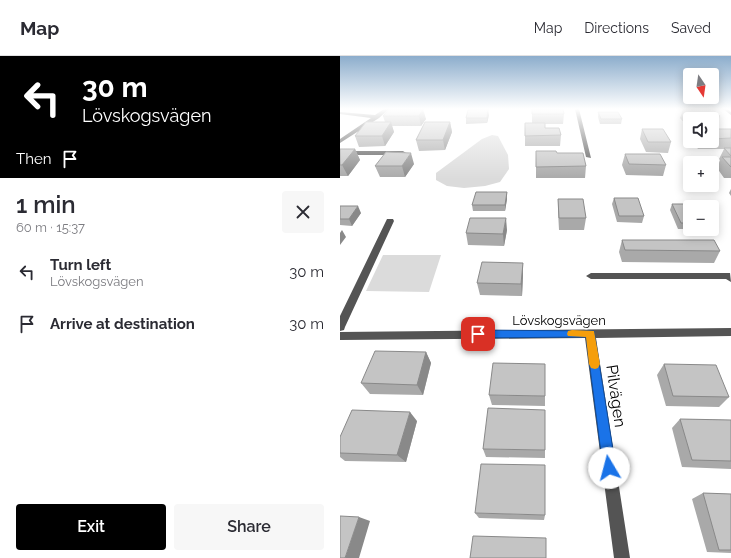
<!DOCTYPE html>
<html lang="en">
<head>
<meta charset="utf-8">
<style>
	body { margin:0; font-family:Raleway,sans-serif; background:#f7f7f7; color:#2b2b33; height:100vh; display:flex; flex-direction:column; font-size:15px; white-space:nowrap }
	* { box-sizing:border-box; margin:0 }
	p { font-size:13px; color:#7c7c81 }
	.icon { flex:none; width:22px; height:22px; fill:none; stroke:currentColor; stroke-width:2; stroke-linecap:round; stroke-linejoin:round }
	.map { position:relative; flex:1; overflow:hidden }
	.sheet { display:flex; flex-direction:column; background:#fff; width:340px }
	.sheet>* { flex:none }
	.guide { background:#000; color:#fff; overflow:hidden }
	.needle { width:26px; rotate:167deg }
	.buttons { position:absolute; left:343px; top:12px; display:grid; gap:8px }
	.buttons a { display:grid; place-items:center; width:36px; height:36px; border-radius:4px; background:#fff; box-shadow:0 2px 10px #0003; font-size:20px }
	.pin { position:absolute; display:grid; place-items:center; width:34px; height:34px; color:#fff; margin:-17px; border-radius:8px; box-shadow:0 2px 6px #0006 }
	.me { position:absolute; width:44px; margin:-22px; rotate:352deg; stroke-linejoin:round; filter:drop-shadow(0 0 3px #0008) }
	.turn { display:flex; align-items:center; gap:14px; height:84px; padding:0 16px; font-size:18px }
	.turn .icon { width:52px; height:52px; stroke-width:2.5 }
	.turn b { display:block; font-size:28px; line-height:34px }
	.then { display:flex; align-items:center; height:38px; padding:0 16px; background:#0003; gap:8px; font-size:15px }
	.round { display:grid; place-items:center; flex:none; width:42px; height:42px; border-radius:4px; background:#f7f7f7 }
	.headline { display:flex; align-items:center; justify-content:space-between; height:68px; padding:0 16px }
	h1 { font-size:24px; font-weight:600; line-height:30px }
	.action { display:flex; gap:8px; margin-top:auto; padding:8px 16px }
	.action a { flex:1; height:46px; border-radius:4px; background:#000; color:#fff; font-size:16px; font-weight:600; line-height:46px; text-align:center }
	.action a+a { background:#f7f7f7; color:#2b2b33 }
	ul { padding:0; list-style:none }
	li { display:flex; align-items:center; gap:12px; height:52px; padding:0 16px }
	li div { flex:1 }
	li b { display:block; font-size:15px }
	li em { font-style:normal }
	header { display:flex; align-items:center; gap:24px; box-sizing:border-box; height:56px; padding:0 20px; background:#fff; border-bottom:1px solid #e1e1e2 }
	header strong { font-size:19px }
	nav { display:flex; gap:22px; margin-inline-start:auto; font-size:14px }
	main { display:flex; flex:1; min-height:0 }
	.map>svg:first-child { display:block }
	.green { fill:#dbdbdb }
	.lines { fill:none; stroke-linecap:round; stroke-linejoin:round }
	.minor { fill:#545454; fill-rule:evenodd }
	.wall { fill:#a9a9a9 }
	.shaded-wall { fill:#898989 }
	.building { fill:#c4c4c4; stroke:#898989 }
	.route { fill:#1a73e8; stroke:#114b97 }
	.slow { fill:#f59e0b }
	.labels { text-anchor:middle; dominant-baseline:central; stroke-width:3; stroke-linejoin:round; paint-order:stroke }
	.street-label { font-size:13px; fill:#000; stroke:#fff }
	.near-street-label { font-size:16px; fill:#000; stroke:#fff }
</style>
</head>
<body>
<header>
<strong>Map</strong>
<nav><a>Map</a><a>Directions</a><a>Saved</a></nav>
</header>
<main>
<section class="sheet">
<div class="guide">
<div class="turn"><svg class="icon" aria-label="left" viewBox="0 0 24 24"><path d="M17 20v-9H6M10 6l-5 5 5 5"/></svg><div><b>30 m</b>Lövskogsvägen</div></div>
<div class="then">Then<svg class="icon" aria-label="arrive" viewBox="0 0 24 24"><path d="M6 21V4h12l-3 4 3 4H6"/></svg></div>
</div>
<div class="headline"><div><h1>1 min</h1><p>60 m · 15:37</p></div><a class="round"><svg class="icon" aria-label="close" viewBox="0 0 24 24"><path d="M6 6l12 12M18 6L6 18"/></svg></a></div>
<ul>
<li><svg class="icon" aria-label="left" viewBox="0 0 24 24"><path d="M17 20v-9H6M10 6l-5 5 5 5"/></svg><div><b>Turn left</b><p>Lövskogsvägen</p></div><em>30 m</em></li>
<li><svg class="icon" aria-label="arrive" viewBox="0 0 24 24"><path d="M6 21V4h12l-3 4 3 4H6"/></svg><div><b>Arrive at destination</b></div><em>30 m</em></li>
</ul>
<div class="action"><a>Exit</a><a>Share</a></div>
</section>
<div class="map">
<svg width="391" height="502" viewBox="0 0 391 502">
	<rect width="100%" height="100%" fill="#fff"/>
	<path class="green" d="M152,79L158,80L168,99L169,113L160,126L145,130L124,132L107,130L96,124V117L142,83Z
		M43,199H101L89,236L26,235Z"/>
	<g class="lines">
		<path class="minor" d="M44,53H49L39,62L0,87V83L31,62L0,58V56L35,59Z
			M235,53H239L251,102L246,101Z
			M383,53H387L391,56V59Z
			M0,95H63L66,97L63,99H0Z
			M47,163H53L54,165L5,271L4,274L0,275V260Z
			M251,217H390L391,226L386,223H251L246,220Z
			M391,272V280L256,282L290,502H274L245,282L0,284V276Z"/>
	</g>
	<path class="wall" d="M79,53L86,63L81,70H52L54,76L45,90L19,91L15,80L45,66L43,60Z
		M128,53H158L128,54Z
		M343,53L380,60L377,70H372V63H350V70H347L340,62Z
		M258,56L282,63L281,68H260L258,61Z
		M192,58H224L223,68H205V72L221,79L220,90H185V80L192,67Z
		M149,59L147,67L126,68V62Z
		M110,66L112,76L105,94L79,95L76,84Z
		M372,70L377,73H391V122H384L377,112L380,104L379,103L384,93H358L352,85H372Z
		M302,73L331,86L328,97L306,96L300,83Z
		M350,74V83L348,80Z
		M0,93H15L20,104L8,120H0Z
		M196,95L217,97L246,110L245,122H196Z
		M285,98L326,109L323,120L286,119L282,109Z
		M74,108L65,121H40L35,110Z
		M391,133V140L389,137Z
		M167,136V143L165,155H133L132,149Z
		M274,142L304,160L302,167L277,166L272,148Z
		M218,143L246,162L244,174H219L218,155Z
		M332,148L350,151V173H364H338L330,154Z
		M0,150L21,157L12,170L0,169Z
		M167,174L164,190L128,189L126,177Z
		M282,184L380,195L374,207L282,206L279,196Z
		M183,207V219L182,240L140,239L137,227Z
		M86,296L91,307L83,339L30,338L21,327Z
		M324,308L389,341L379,351L326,350L317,319Z
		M149,339L205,340V350L152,349Z
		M340,363L391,364V413L342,411L332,372Z
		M77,365L66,406L5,405L0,401V381Z
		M143,393L205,394V402L146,401Z
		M363,437L391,438V497L367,496L352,443Z
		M135,457L205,459L204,464L139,462Z"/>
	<path class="shaded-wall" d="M83,53L86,63L81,70L79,60Z
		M148,53L149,59L147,67V62Z
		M51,66L54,76L45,90L42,80Z
		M110,66L112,76L105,94L103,84Z
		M15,93L20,104L8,120L2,109Z
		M71,97L74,108L65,121L62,110Z
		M167,136V143L165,155V149Z
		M18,150L21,157L12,170L9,163Z
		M166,162L167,174L164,190L163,178Z
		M2,174L6,181L0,189V177Z
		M183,207V219L182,240L181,228Z
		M86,296L91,307L83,339L77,329Z
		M70,356L77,365L66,406L57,399Z
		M19,461L30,465L19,502H5Z"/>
	<path class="building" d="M49,53H83L79,60H43Z
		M148,53L147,62H126L128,54Z
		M192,53H223L224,58H192Z
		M343,53H372L380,60H350Z
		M258,56H278L282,63H261Z
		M26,66H51L42,80H15Z
		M85,66H110L103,84H76Z
		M185,67H205V72H219L221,79L185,80Z
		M372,70H374L377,73H391V82L372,83Z
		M302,73H323L331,86H308Z
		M384,92H391V100Z
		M0,93H15L2,109H0Z
		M196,95H216L217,97H243L246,110L196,111Z
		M46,96L71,97L62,110H35Z
		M285,98H320L326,109L289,108Z
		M382,101H391V111L390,110Z
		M136,136H167L165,149H132Z
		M274,142H298L304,160H279Z
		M218,143H243L246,162H219Z
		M332,148H356L358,151H350V167H341Z
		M0,150H18L9,163H0Z
		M130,162H166L163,178L126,177Z
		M282,184H374L380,195L285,194Z
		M142,206L183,207L181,228L137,227Z
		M35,295L86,296L77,329L21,327Z
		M153,307L205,308V340L149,339Z
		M324,308L376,309L389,341L333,340Z
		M148,352L205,354V394L143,393Z
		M12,354L70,356L57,399L0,397V381Z
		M340,363L391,364V405L352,404Z
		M141,408L205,409V459L135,457Z
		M363,437L391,438V494H379Z
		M0,460L19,461L5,502H0Z
		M133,480L206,482V502H130Z"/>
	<linearGradient id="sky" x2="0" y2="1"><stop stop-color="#8cadcc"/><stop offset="0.43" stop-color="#fff"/><stop offset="1" stop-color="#fff" stop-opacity="0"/></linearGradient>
	<rect width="391" height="123" fill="url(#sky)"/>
	<path class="route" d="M138,274L254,275L276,412L274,417L269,419L265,417L263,412L246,281L138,282L135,281L133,278L135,275Z"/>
	<path class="slow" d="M232,274L254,275L260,308L258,312L255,313L251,312L249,308L246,281L228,280L227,278L228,275Z"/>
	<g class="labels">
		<g class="street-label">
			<text x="219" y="264">Lövskogsvägen</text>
		</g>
		<g class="near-street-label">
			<text transform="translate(276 340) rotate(82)">Pilvägen</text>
		</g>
	</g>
</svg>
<div class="buttons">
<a><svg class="needle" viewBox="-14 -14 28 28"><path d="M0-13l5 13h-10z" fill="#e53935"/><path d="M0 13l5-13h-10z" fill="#7c7c81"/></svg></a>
<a><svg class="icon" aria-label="sound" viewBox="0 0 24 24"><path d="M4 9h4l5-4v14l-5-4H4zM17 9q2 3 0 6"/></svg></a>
<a>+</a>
<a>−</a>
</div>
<div class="pin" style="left:138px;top:278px;background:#d93025"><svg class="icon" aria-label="arrive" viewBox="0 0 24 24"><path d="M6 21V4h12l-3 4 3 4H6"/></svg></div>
<svg class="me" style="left:269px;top:412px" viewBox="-20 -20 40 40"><circle r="19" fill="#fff"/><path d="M0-13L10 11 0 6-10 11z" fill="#1a73e8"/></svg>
</div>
</main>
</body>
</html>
